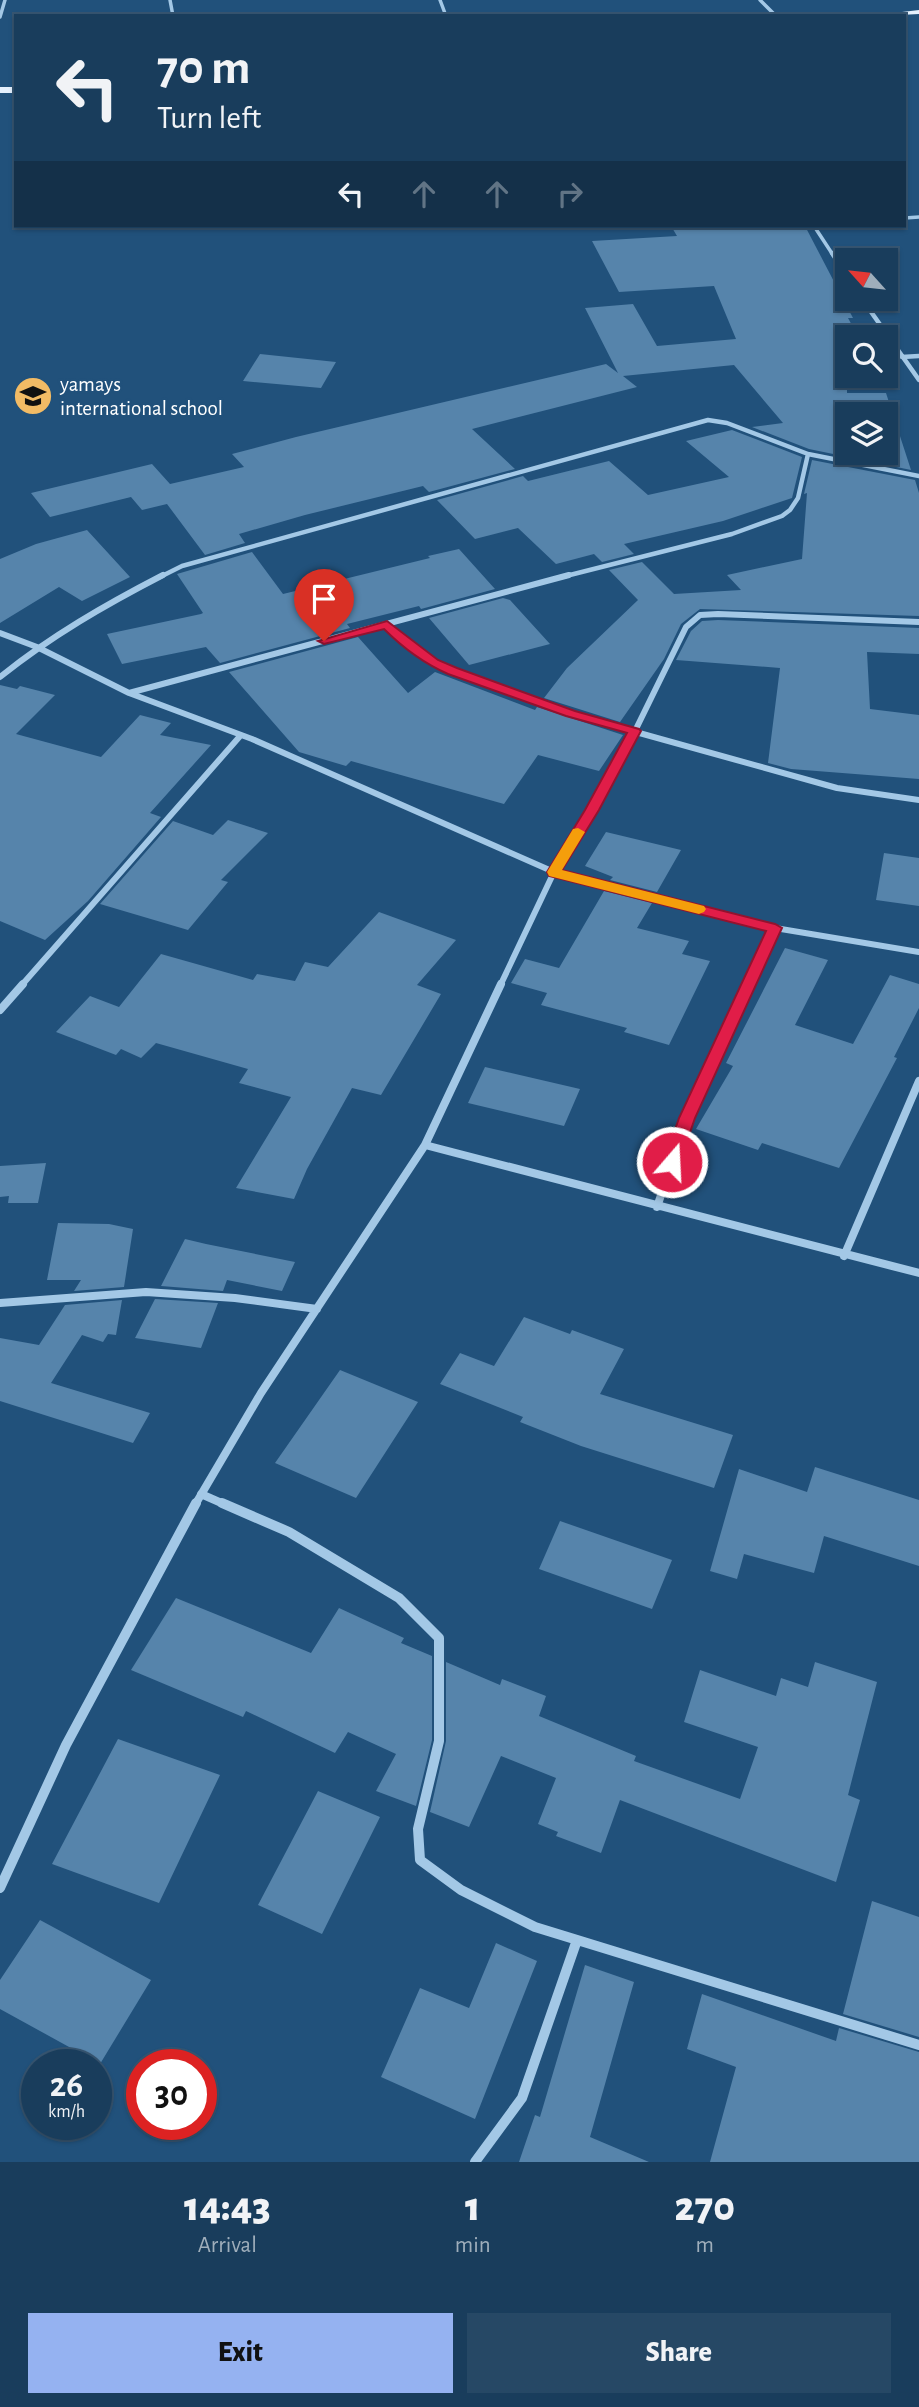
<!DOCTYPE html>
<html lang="en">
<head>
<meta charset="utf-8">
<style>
	body { margin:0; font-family:"Alegreya Sans",sans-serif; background:#264865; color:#f1f3f6; height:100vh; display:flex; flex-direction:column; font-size:26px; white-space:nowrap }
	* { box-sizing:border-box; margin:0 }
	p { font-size:23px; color:#9faebb }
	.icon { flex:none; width:38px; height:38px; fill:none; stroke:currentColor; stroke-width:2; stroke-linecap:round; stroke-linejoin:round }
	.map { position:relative; height:2162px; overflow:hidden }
	.panel { display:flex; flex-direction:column; background:#193d5c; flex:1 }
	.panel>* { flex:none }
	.hud { position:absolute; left:14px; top:14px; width:892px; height:214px; border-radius:0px; box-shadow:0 2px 5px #0004,0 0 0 2px #375672; background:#193d5c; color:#f1f3f6; overflow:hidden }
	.needle { width:46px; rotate:297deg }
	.fabs { position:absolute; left:835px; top:248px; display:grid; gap:14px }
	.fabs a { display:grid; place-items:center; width:63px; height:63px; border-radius:0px; background:#193d5c; box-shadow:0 2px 5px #0004,0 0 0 2px #375672; font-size:35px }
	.speed { position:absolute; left:21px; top:2049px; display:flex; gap:14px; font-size:35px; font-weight:700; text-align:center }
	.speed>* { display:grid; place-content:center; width:91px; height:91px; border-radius:50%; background:#193d5c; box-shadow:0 2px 5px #0004,0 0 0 2px #375672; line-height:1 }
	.speed small { font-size:18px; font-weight:400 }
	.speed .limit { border:10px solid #d22; background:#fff; color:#111 }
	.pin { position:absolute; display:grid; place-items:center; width:60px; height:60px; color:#fff; margin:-72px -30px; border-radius:50% 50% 50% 0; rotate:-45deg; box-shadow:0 0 7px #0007 }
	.pin .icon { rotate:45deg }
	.me { position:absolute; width:77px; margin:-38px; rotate:19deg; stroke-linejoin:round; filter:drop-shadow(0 0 5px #0008) }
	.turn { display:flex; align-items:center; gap:24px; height:147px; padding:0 28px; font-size:32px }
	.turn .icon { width:91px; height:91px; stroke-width:2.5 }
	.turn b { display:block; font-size:49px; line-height:60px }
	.lanes { display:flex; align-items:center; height:66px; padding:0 28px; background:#0003; justify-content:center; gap:35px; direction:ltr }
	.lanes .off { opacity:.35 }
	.eta { display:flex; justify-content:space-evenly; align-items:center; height:119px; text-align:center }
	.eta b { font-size:42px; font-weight:800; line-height:49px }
	.button { display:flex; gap:14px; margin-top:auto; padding:14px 28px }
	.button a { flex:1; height:80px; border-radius:0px; background:#95b2f1; color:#111; font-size:28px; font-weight:800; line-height:80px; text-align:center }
	.button a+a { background:#264865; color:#f1f3f6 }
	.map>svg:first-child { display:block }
	.building { fill:#5684ab; fill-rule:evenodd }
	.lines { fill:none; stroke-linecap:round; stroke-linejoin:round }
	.minor-far4 { stroke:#a3c8e6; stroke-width:3.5 }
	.minor-far3 { stroke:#a3c8e6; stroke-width:4.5 }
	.minor-far2 { stroke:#a3c8e6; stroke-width:6 }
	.minor-far1 { stroke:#a3c8e6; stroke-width:8 }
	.minor { stroke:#a3c8e6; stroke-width:10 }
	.primary { fill:#e4f0fd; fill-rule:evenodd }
	.route { fill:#e11d48; stroke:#92132f; stroke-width:2 }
	.slow { fill:#f59e0b }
	.labels { text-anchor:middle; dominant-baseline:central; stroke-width:5; stroke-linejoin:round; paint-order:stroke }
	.far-poi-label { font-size:21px; fill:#fff; stroke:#21517b; text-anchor:start }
</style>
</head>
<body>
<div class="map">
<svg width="919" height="2162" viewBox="0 0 919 2162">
	<rect width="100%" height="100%" fill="#21517b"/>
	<path class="building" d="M671,226H805L853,318H848L859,338H847V393H886L911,470L809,449L752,427L783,423L734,365L623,376L637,387L472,429L515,469L429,492L423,486L305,515L239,534L245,543L205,555L167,504L142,510L131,497L50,517L31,493L152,464L170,484L244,467L232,454L296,437L606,364L618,373L585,308L633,304L657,346L736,339L714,286L619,292L592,241L677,236ZM847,415H886V453H847Z
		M260,354L336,362L321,388L243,381Z
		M732,430L802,457L792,498L723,521L624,544L634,554L602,562L594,554L556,564L518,528L475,539L437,500L523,476L528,481L609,461L648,495L729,477L686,441Z
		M812,460L915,480L919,493V616L700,609L681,624L664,659L620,722L544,698L567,668L638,600L609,570L642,562L674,594L741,590L727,575L802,559L807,493L804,494Z
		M87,530L130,577L82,601L59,587L0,623V559L36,544Z
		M459,549L495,589L421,609L419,606L347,624L350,628L220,663L206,647L122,664L107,634L201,614L203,613L177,574L252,552L283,594L430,558L428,556Z
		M503,598L510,600L550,644L469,665L429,618Z
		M718,620L919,628V654L867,652L870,709L919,715V779L791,769L768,763L780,668L676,660L691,631L702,621Z
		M358,637L408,693L435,672L535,710L537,707L623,735L599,771L538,755L504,804L351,761L346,766L299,752L229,672Z
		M0,685L17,689L20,686L55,695L16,734L101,757L140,715L171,723L160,735L211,745L150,813L161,817L88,901L45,940L0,921Z
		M228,820L268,833L221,880L228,882L188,930L100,904L173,821L213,835Z
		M606,832L681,850L657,892L610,880L613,877L585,866Z
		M884,853L919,858V906L876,900Z
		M604,891L652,903L637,928L689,941L682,954L710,961L669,1045L624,1032L627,1028L541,1005L547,993L511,983L525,959L559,968Z
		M379,912L456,940L417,985L441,994L381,1095L352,1088L307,1169L294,1199L236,1188L291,1097L239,1083L248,1069L156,1043L141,1058L121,1049L116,1055L56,1032L90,996L119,1007L161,954L253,980L257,974L295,981L305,962L328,967Z
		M785,948L828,960L795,1025L853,1044L890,975L919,984V1008L894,1057L897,1058L839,1168L762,1143L758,1150L696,1129L733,1066L726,1063Z
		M485,1067L580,1089L564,1126L468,1103Z
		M46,1163L38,1203H8L9,1196L0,1197V1166Z
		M58,1223L109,1224L133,1229L124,1287L74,1291L81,1280H47Z
		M185,1239L206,1244L295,1262L282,1291L227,1280L223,1291L161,1286Z
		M155,1299L218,1303L201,1348L135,1338Z
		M122,1300L116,1335L108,1334L103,1342L82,1335L51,1383L150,1413L133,1443L0,1401V1338L39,1345L65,1305Z
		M524,1317L570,1334L572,1330L624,1349L600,1394L733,1435L714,1488L581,1446L520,1422L523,1417L440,1384L460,1353L494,1366Z
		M340,1370L418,1402L356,1498L275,1463Z
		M815,1467L919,1500V1566L824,1536L814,1573L744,1554L737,1579L710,1571L739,1469L807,1492Z
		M560,1521L672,1560L652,1609L539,1569Z
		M176,1598L311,1653L339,1608L404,1638L401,1643L432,1656V1740L416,1806L376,1791L396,1754L348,1732L335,1753L246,1711L243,1717L131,1670Z
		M446,1662L500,1685L502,1679L546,1696L539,1716L636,1756L634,1761L740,1799L758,1747L684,1722L700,1670L776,1696L781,1678L808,1687L815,1662L877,1682L848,1795L860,1800L836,1882L620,1800L601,1853L556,1836L558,1832L538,1824L556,1778L501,1756L469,1827L430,1812L446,1741Z
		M118,1739L220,1775L159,1903L52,1864Z
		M318,1791L380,1817L322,1934L258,1905Z
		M872,1901L919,1917V2037L843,2014Z
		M40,1920L151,1980L100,2064L0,2009V1980Z
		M496,1943L537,1961L475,2119L381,2077L420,1988L469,2008Z
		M585,1965L634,1982L590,2137L649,2162H519L535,2115L540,2117Z
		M702,1994L836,2041L839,2028L919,2052V2162H710L736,2067L687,2049Z"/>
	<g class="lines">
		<path class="minor-far4" d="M170,0L173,16
			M440,0L446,16
			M760,0L776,16
			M0,17L5,0
			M905,218L919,217
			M814,226L833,255"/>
		<path class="minor-far3" d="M832,253L847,276
			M862,299L919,380
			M902,357L919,356
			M160,577L182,566L708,420L727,423L808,454L919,476
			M562,577L732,534L782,516L790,510L798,498L808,454"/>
		<path class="minor-far2" d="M387,625L403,642L434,663L571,714L837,788L919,800
			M0,633L37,647L129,693L252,739L554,872L775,928L919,952
			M0,677C51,636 105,605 163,575
			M129,693L569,575
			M21,986L241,735
			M500,986L554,872L635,731L686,627L700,615L718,614L919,622
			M748,986L775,928"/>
		<path class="minor-far1" d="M0,1010L23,984
			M425,1145L919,1273
			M657,1207L687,1118L749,984
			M844,1256L919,1081
			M0,1303L146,1292L235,1298L317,1309
			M201,1494L226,1505
			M195,1505L261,1393L425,1145L501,984"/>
		<path class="minor" d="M222,1503L289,1532L399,1598L439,1638V1741L418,1829L420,1860L461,1890L535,1927L919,2045
			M0,1888L66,1745L196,1503
			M475,2162L522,2098L577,1940"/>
		<path class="primary" d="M919,10V14L881,16L885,14Z
			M0,87H16V93H0Z"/>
	</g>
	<path class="route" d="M387,621L438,660L457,668L575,711L639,729L641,731L599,810L562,870L775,924L782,928L695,1118L678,1167L672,1168L664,1162L679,1118L766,931L549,876L547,872L585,810L627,733L566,716L448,674C423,663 403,648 384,629L324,644L318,641Z"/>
	<path class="slow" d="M578,828L585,832L562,870L704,906L706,909L704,912L699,914L549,876L547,872L573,829Z"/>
	<defs>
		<g id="school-disc" transform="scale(2.0125)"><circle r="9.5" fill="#f2bb65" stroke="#21517b"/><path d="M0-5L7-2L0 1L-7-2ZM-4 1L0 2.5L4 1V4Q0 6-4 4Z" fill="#111"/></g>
	</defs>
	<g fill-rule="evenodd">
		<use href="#school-disc" x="33" y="396"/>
	</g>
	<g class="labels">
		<g class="far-poi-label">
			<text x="60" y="384">yamays<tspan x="60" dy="24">international school</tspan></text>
		</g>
	</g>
</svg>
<div class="fabs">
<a><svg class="needle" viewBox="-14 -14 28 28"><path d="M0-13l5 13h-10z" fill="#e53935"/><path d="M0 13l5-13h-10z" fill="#9faebb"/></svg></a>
<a><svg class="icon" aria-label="search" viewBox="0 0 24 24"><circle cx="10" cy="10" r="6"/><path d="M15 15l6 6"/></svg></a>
<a><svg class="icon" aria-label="layers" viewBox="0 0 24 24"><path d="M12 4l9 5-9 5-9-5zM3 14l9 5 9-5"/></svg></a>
</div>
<div class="speed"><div>26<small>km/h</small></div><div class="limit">30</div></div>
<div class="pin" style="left:324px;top:641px;background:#d93025"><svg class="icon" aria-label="arrive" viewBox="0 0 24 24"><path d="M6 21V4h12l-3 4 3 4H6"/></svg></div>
<svg class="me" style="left:672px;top:1162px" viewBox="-20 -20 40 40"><circle r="17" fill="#e11d48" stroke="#fff" stroke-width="3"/><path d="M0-11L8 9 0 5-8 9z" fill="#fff"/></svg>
<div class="hud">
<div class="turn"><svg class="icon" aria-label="left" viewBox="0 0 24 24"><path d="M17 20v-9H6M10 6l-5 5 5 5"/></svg><div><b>70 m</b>Turn left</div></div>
<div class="lanes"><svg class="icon" aria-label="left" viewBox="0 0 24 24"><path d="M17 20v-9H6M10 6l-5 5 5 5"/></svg><svg class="icon off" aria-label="ahead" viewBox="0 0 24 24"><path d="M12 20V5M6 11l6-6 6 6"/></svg><svg class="icon off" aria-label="ahead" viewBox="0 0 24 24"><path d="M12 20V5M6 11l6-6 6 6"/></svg><svg class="icon off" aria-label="right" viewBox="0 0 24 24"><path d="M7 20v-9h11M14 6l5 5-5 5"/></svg></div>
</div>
</div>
<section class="panel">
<div class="eta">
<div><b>14:43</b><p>Arrival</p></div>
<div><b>1</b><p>min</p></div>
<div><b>270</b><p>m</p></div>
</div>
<div class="button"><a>Exit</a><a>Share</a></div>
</section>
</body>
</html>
